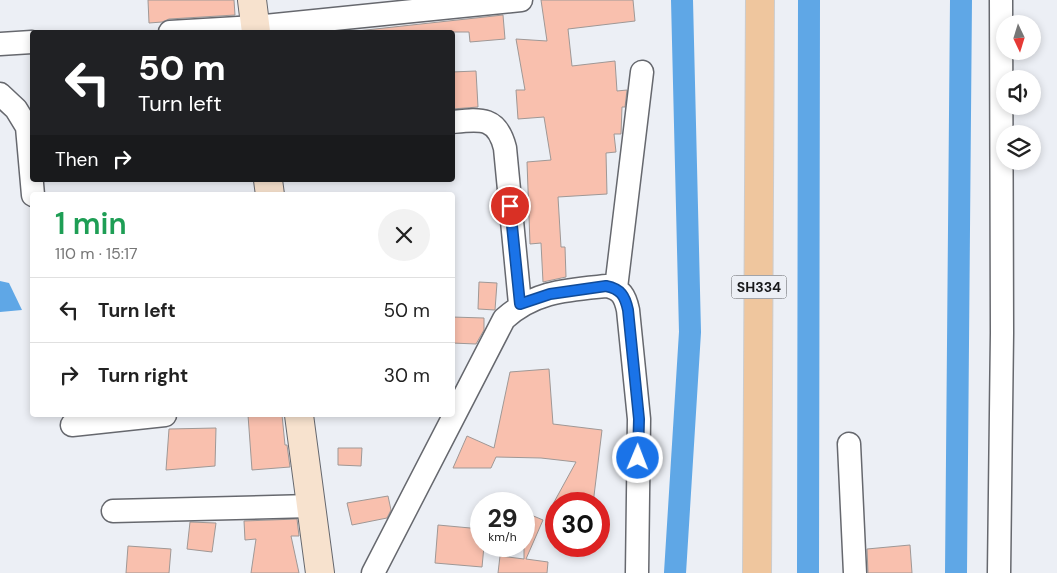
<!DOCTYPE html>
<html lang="en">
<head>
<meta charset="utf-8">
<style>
	body { margin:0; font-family:"DM Sans",sans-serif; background:#f2f2f2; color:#222; height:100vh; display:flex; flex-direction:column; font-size:19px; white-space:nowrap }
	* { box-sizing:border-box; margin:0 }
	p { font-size:16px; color:#767676 }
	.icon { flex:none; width:28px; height:28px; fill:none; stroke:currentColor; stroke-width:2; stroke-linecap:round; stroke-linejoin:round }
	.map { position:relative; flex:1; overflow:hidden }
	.panel { position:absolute; left:30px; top:192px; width:425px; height:225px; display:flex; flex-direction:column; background:#fff; border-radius:5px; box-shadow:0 2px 8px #0003 }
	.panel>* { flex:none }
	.banner { position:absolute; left:30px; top:30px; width:425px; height:152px; border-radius:5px; box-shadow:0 2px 8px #0003; background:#202124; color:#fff; overflow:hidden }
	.needle { width:32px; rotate:176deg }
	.tools { position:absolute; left:996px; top:15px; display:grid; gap:10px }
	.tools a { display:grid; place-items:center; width:45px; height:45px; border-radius:50%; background:#fff; box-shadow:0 2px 8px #0003; font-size:25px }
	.speed { position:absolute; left:470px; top:492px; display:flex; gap:10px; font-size:25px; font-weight:700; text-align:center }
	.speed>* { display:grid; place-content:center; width:65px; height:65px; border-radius:50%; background:#fff; box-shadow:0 2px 8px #0003; line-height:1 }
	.speed small { font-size:12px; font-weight:400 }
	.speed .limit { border:8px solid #d22; background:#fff; color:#111 }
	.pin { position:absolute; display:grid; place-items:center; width:42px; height:42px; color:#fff; margin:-21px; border:2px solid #fff; border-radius:50%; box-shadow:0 1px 5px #0007 }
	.me { position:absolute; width:55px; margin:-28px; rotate:1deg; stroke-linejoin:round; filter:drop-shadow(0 0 4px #0008) }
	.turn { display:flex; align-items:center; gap:18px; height:105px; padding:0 25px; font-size:22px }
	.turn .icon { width:65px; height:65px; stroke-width:2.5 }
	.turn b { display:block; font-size:35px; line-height:42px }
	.then { display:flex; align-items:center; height:48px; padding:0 25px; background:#0003; gap:10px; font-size:19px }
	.round { display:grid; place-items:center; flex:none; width:52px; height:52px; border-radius:26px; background:#f2f2f2 }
	.overview { display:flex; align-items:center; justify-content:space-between; height:85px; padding:0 25px }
	h1 { font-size:30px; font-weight:600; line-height:38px; color:#1e9e55 }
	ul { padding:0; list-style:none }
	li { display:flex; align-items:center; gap:15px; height:65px; padding:0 25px; border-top:1px solid #e0e0e0 }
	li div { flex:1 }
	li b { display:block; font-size:19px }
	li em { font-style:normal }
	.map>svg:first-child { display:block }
	.water { fill:#5fa7e6 }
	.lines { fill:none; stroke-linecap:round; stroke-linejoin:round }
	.canal { stroke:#5fa7e6; stroke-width:22 }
	.building { fill:#f9c0ae; stroke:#9f9896 }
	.street-casing { stroke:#66686e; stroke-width:25 }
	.secondary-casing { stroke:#66686e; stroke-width:30 }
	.primary-casing { stroke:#cccccd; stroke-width:30 }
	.street { stroke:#fff; stroke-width:22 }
	.secondary { stroke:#f7e2ce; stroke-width:28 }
	.primary { stroke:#efc69e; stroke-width:28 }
	.route-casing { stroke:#114b97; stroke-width:12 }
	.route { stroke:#1a73e8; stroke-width:9 }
	.labels { text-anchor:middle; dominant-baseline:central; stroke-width:5; stroke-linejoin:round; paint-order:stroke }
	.shield { fill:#eceff5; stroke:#58595c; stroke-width:1 }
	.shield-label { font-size:14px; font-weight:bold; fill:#18191b }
</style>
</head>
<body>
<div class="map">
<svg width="1057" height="573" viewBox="0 0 1057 573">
	<rect width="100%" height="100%" fill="#eceff5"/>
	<path class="water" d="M0,281L9,283L22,310L0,312Z"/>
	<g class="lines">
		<path class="canal" d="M675,573L690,332L682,0
			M808,573L809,0
			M956,573L961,0"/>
	</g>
	<path class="building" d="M148,0H234L235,15L169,19L162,22L149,23Z
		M541,0H633L635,21L568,29L572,66L615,61L617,91L627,90L625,107H622L621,134H614L616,152L606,153L607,194L558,197L561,247H565L566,277L543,282L541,243L530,244L527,162L551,160L544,117L518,119L516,90H525L516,39L547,41Z
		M503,15L505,39L470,42L469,32H348Z
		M476,71L478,107L452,109V72Z
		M479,282L497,283L495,310L478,309Z
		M452,317L484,318V330L476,344L452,343Z
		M549,369L553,424L602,430L593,504H553L576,462L541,458L496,457L491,468H453L467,436L494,448L510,372Z
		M248,415H282L285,445H287L290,467L252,470Z
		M216,428L215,466L166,470L169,429Z
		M338,448H362L361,466L338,465Z
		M388,496L391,510L387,518L352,525L347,503Z
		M524,512L543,520L526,559L548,562L547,573H498L500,556L524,559Z
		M297,519L299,536H291L299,573H251L256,539L245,540L244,521Z
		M190,522L216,523L212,552L187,549Z
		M438,525L481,529V546H484L482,567L435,563Z
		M910,545L912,573H868L867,549Z
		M128,546L171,549L169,573H126Z"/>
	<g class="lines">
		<g class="street-casing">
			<path id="street" d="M170,32L255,27L521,0
				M0,44L32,42
				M0,94L16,109L27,127L33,195
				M452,122C480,119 497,116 505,148L520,304
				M616,288L642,72
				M72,425L165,415
				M849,444L855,573
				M113,511L311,506
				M373,573L504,319C535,291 567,290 607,286C621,289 625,296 628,310L639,419L637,573
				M999,573L1002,333L1001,0"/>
		</g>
		<g class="secondary-casing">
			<path id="secondary" d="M252,0L256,32
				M268,180L270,195
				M299,415L320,573"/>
		</g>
		<g class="primary-casing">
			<path id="primary" d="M757,573L760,0"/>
		</g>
		<use href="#street" class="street"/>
		<use href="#secondary" class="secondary"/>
		<use href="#primary" class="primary"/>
	</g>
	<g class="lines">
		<g class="route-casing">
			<path id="route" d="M510,206L520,304L550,294L606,286C621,289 625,296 628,310L639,419L638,458"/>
		</g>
		<use href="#route" class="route"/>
	</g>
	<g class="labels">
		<rect class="shield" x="731.5" y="275.5" width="55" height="23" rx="4"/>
		<g class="shield-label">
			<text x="759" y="287">SH334</text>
		</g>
	</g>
</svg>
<div class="tools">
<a><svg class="needle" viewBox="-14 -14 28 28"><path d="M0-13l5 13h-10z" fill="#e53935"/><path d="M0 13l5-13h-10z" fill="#767676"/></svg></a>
<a><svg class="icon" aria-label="sound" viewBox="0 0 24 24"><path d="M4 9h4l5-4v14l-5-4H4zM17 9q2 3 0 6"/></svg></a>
<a><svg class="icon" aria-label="layers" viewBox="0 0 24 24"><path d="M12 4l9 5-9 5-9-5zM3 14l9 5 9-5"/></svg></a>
</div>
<div class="speed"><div>29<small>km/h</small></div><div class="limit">30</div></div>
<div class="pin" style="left:510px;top:206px;background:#d93025"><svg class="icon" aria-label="arrive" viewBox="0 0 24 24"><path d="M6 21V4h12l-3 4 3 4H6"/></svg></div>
<svg class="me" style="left:638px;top:458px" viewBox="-20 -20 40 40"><circle r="17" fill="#1a73e8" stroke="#fff" stroke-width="3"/><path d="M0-11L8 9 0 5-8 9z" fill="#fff"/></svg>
<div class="banner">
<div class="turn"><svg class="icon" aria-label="left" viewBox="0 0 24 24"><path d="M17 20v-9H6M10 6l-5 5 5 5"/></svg><div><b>50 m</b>Turn left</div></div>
<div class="then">Then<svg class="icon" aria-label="right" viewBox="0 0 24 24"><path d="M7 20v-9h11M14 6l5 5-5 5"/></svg></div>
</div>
<section class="panel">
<div class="overview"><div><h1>1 min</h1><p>110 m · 15:17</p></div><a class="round"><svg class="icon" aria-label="close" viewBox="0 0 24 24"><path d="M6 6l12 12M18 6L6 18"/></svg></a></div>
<ul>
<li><svg class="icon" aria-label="left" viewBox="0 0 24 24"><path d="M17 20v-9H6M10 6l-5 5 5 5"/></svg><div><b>Turn left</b></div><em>50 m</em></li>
<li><svg class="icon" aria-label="right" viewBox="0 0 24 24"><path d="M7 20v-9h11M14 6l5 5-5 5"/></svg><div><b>Turn right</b></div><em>30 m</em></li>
</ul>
</section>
</div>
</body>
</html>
